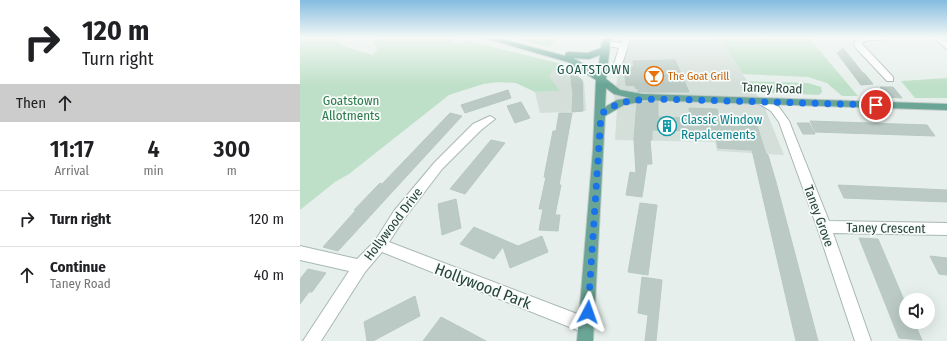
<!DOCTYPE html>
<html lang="en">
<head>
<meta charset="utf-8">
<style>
	body { margin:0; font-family:"Fira Sans Condensed",sans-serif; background:#f2f2f2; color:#202124; height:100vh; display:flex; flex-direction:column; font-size:15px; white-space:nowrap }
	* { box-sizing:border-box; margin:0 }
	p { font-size:13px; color:#757577 }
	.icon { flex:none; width:22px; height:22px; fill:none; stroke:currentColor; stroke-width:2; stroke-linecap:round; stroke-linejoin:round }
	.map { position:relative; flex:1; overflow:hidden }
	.side { display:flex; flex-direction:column; background:#fff; width:300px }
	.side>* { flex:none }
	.top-card { background:#fff; color:#202124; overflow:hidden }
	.controls { position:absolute; left:599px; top:293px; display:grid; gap:8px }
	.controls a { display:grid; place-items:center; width:36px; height:36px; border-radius:50%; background:#fff; box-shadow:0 4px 16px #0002; font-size:20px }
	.pin { position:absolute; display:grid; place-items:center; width:34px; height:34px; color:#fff; margin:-17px; border:2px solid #fff; border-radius:50%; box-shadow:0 1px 4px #0007 }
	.me { position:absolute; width:44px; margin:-22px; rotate:4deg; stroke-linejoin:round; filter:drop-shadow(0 0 3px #0008) }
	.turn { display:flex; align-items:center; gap:14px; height:84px; padding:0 16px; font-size:18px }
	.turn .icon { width:52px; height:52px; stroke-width:2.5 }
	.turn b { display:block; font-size:28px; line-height:34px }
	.then { display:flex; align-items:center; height:38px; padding:0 16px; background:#0003; gap:8px; font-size:15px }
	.eta { display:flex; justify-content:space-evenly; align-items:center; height:68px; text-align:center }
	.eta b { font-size:24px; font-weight:600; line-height:28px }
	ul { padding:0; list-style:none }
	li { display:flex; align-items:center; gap:12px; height:56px; padding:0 16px; border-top:1px solid #e0e0e0 }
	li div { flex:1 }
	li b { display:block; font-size:15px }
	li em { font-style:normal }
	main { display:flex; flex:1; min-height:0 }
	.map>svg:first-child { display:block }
	.built { fill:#d4dfda }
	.green { fill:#bfe0c8 }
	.building { fill:#bbcac4; stroke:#b8c9c2 }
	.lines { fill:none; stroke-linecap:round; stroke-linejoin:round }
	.minor-casing { stroke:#a8b8b2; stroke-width:2 }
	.major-casing { stroke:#c2cac8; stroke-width:2 }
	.minor { fill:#fff; fill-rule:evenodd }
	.major { fill:#6aa596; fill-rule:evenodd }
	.route { stroke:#1a73e8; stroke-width:7; stroke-dasharray:0 12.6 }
	.labels { text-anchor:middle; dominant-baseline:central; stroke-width:3.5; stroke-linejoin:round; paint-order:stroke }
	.far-food-label { font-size:11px; fill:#c56008; stroke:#f7fbf9; text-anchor:start }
	.far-quarter-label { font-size:13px; letter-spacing:1px; fill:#1f5548; stroke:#f7fbf9 }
	.street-label { font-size:13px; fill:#24423a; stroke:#f7fbf9 }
	.park-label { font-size:13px; fill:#2d7a4b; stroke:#f7fbf9 }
	.culture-label { font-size:13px; fill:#0d838f; stroke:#f7fbf9; text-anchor:start }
	.near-street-label { font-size:16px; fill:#24423a; stroke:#f7fbf9 }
</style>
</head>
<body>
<main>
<section class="side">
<div class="top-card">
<div class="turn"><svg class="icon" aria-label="right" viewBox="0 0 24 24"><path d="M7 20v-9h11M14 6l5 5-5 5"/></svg><div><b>120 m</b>Turn right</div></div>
<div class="then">Then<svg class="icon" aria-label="ahead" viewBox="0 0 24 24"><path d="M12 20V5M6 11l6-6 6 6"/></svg></div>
</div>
<div class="eta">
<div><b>11:17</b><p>Arrival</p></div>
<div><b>4</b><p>min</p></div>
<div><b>300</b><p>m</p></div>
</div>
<ul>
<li><svg class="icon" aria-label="right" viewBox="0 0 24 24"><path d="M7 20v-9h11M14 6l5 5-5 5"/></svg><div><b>Turn right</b></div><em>120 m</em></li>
<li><svg class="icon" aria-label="ahead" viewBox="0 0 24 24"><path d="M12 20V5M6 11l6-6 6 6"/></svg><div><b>Continue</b><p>Taney Road</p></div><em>40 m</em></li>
</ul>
</section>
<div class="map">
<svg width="647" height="341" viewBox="0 0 647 341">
	<rect width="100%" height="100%" fill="#e6efeb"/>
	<path class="built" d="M331,37H418L464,106L484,155L417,151L415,142L315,140L317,109L314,98L319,69Z
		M262,64L271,69L284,82L286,111L240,113L235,92L260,91L249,76L254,70Z"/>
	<path class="green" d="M9,37H42L37,40L42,46L73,55L78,48L72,42L83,37H155L153,44L169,41L262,64L254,70L249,76L260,91L235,92L216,83L198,82L183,84L149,95L49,174L35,182L0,210V42Z
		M209,37H259L249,47Z
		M418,37H508L558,96H542L527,83L508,77L443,74Z
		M647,78V98H615L601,81Z
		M444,81L508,83L521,87L522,92L519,95L451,92Z"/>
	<path class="building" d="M543,48L563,73H552L537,53Z
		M375,60L389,92H338V89L335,88L336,86L326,85L324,68L334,67L333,61Z
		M270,71L282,80L283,111L272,112L273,93Z
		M552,73H564L573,84L561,85Z
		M580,87H593L602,98L588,97Z
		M208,90L211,98L165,113L161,105Z
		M221,102L230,118L215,123L207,106Z
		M342,102H358V117L390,118L389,108L417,109L419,122L429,123L430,126H457L466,154L468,155L476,182L518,341H496L452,150L418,148L415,131L352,130V140H350L352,164H347L342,197L326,195L330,172L336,173L334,140L336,113L337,104Z
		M150,113L162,116L38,251L23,247L56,210H54L80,183L82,184Z
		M259,113H272L259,185H261L255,215H260L258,231L239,230L243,209H239L246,177H244L253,131H256Z
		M510,121L627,125L635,136L515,132Z
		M497,123H509L515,134H503Z
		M191,140L205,143L165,194L150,189Z
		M538,185L647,190V202L544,198Z
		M156,199L161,228L142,235L138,204Z
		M340,203L357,205L348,275L328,272Z
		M174,227L218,246L242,236L248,252L210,268L203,247L194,259L160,244Z
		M559,238L578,239L604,300L606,301V322H614L622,340L599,338Z
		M630,256L647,258V275L639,274Z
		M8,269L26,273L12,292H9L0,304V279Z
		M342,277L362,280L356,341H345L348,315L338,313Z
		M115,296L120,316L73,341H67L64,322Z
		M141,317L160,327L186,341H123Z"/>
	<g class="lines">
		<g class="minor-casing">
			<path id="minor" d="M323,37H331L322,64L318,67L314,64L319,48L302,45L301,43L305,41L321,43Z
				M561,37H591C584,44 568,36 562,44L593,77V81H587L555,47L554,42Z
				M632,37H641L647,42V49Z
				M461,99L479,107L489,121L529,221L647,223V235L533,233L571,341H555L517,227L479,122L471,111L456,102L457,100Z
				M190,116L195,119L181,130L142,169L104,219L89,242L293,320L295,326L293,332L287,334L82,252L65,272L21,341H3L49,271L0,260V246L57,259L75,241L94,211L134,163L173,124Z"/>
		</g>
		<g class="major-casing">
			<path id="major" d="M181,37H194L265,56L266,53L269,52L288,53L301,48L303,37H311L306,79L320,90L342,94L647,104V110L341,100L340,102L324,105L305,116L293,341H277L293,149L296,80L268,62ZM300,55L298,72L273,58L289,59ZM306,88L314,94L330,98L317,100L305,107Z"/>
		</g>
		<use href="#minor" class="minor"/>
		<use href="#major" class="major"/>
	</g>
	<linearGradient id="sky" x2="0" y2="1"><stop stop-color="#84bce0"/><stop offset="0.44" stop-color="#f4f8f6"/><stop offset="1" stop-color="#f4f8f6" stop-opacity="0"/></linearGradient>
	<rect width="647" height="85" fill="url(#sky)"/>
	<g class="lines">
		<path class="route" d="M288,312L301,114C321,99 335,100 359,99L576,105"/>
	</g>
	<defs>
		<g id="bar-ring" transform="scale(1)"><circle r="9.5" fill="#f7fbf9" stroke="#e8710a" stroke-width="1.5"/><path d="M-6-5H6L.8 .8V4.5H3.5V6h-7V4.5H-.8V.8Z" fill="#e8710a"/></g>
		<g id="building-ring" transform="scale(1)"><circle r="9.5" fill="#f7fbf9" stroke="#0f9aa8" stroke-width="1.5"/><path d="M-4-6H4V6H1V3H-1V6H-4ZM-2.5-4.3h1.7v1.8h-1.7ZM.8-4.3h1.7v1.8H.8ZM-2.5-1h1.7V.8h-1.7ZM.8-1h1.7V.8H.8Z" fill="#0f9aa8"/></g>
	</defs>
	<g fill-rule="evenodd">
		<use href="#bar-ring" x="354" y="76"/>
		<use href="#building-ring" x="367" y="126"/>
	</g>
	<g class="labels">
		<g class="far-food-label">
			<text x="368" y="76">The Goat Grill</text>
		</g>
		<g class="far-quarter-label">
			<text x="294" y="69">GOATSTOWN</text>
		</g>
		<g class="street-label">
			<text transform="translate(472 88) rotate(2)">Taney Road</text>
			<text transform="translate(519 216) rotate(70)">Taney Grove</text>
			<text transform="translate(93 224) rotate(-53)">Hollywood Drive</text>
			<text transform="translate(586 228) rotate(1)">Taney Crescent</text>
		</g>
		<g class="park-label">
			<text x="51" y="100">Goatstown<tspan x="51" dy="15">Allotments</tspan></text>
		</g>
		<g class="culture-label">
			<text x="381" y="119">Classic Window<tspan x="381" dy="15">Repalcements</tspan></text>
		</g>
		<g class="near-street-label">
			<text transform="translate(183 286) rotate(21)">Hollywood Park</text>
		</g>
	</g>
</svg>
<div class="controls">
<a><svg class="icon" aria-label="sound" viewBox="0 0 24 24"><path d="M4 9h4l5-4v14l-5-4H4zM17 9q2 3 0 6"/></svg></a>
</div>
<div class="pin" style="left:576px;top:105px;background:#d93025"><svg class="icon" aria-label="arrive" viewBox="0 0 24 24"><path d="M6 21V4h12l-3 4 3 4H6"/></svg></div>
<svg class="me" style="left:288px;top:312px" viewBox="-20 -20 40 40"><path d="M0-17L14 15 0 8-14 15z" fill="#1a73e8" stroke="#fff" stroke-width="4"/></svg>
</div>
</main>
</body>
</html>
